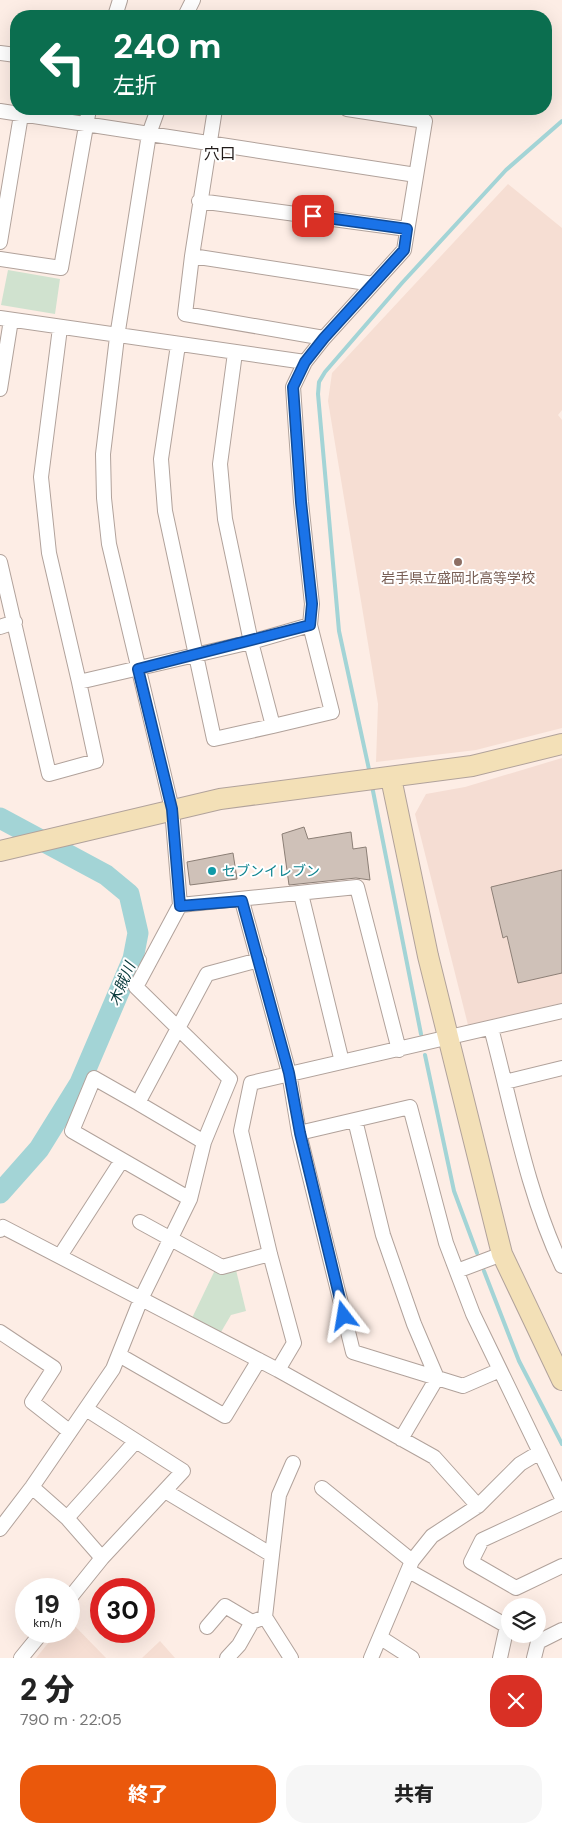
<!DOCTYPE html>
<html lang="ja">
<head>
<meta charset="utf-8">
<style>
	body { margin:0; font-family:"DM Sans","Noto Sans JP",sans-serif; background:#f6f6f6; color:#222; height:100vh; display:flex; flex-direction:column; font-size:19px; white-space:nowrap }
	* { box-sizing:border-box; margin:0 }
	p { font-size:16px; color:#767676 }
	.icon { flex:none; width:28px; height:28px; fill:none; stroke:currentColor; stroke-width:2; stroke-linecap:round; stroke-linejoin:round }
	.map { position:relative; height:1658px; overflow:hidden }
	.sheet { display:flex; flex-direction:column; background:#fff; flex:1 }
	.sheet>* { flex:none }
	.guide { position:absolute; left:10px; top:10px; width:542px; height:105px; border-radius:20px; box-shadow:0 5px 20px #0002; background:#0b6e4f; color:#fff; overflow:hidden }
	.controls { position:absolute; left:501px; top:1598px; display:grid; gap:10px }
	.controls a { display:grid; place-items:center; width:45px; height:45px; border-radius:50%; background:#fff; box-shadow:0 5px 20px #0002; font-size:25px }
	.speed { position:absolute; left:15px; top:1578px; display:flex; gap:10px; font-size:25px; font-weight:700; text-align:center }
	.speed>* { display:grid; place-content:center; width:65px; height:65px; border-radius:50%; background:#fff; box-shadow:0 5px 20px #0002; line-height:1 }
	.speed small { font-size:12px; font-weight:400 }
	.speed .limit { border:8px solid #d22; background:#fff; color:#111 }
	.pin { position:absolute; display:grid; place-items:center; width:42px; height:42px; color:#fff; margin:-21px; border-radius:10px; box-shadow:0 2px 8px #0006 }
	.me { position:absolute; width:55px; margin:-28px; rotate:346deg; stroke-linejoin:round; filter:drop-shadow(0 0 4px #0008) }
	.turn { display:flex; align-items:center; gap:18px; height:105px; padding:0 20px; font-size:22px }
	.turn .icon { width:65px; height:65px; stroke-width:2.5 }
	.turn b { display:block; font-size:35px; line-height:42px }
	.round { display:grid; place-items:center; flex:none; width:52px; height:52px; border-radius:20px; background:#f6f6f6 }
	.overview { display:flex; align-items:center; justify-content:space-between; height:85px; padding:0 20px }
	h1 { font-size:30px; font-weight:800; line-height:38px }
	.primary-button { display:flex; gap:10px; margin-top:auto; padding:10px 20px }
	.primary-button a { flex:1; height:58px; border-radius:20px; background:#ea580c; color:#fff; font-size:20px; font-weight:800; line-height:58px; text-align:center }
	.primary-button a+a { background:#f6f6f6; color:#222 }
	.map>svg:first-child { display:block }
	.commercial { fill:#f5ddd3 }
	.built { fill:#f6ded3 }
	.green { fill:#d0e2cf }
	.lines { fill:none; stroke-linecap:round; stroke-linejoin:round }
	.stream { stroke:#a3d4d6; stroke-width:4 }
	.river { stroke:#a3d4d6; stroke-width:21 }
	.building { fill:#cfc1b8; stroke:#8c7f76 }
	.street-casing { stroke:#b1a29b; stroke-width:16 }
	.secondary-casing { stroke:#b1a29b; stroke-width:22 }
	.street { stroke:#fff; stroke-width:14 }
	.secondary { stroke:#f3e0b7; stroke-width:20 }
	.route-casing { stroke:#114b97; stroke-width:12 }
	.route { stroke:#1a73e8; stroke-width:9 }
	.education-dot { fill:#8d6e63; stroke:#fff; stroke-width:2 }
	.culture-dot { fill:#0f9aa8; stroke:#fff; stroke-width:2 }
	.labels { text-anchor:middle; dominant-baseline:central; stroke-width:4; stroke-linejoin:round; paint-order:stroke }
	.education-label { font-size:14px; fill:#785e54; stroke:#fff }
	.culture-label { font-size:14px; fill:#0d838f; stroke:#fff; text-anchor:start }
	.water-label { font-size:15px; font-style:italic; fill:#063839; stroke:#fff }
	.quarter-label { font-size:16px; fill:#211b19; stroke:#fff }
</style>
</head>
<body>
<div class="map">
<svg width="562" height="1658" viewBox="0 0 562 1658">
	<rect width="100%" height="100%" fill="#fdede5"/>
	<path class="commercial" d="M562,758V1003L468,1025L415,814L426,794L465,787Z"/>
	<path class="built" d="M508,184L562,228V410L558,415L562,420V728L476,750L376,762L378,704L328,401L332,373Z
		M69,1620L106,1658H36L58,1631H69Z
		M160,1641L175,1658H142Z"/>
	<path class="green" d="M8,270L60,279L55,314L1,305Z
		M215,1270H236L246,1311L231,1315L221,1332L192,1318Z"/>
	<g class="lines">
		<path class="stream" d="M370,774L339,631L318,394L319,382L325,372L402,283L506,170L562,121
			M372,786L421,1034
			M425,1055L454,1191L477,1253
			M484,1271L519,1361L562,1444"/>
		<path class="river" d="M0,818L106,875L129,894L138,933L133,959L80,1083L39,1149L0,1193"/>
	</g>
	<path class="building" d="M304,827L308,839L351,832L353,849L366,847L370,880L356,878L289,885L282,834Z
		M233,853L237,879L190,885L187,862Z
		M562,870V973L518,983L507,936L503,938L491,887Z"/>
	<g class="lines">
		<g class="street-casing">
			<path id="street" d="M115,16L120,0
				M185,16L193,0
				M0,53L16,55
				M215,109L192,256L373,284
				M0,111L416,175
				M199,201L407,229
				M0,242L22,109
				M192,256L185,314L324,338
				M0,259L61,268L89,109
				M0,318L305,362
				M60,328L41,477L49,553L79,682
				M178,345L161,459L165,511L214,739L273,726
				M235,353L220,464L225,519L251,642L273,726L332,712L310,625
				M0,389L11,320
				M0,562L49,774L96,761L79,682L251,642L310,625L312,604L301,502L293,387L305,362L324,338L404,250L425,121L347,109
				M0,627L15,622
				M301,894L342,1062
				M242,901L289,1073L299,1133
				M180,905L357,887L399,1050
				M491,1028C512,1107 527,1193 562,1266
				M505,1082L562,1068
				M138,1103L94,1078L72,1131L190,1199
				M355,1120L383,1235L414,1324L437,1378L401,1439
				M204,1142L138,1103L207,974L259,960
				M140,1222L222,1267L270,1254
				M0,1230L3,1227L278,1370L434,1457L478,1506L432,1536L412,1561L371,1658
				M60,1256L122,1160
				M457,1271L502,1254
				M0,1332L54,1368L32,1402L69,1431
				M119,1355L225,1416L259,1360
				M278,1370L294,1343L270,1254L241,1131L251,1083L562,1011
				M500,1370L463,1386L353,1352L299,1133L410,1107L446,1243L473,1314L562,1498
				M32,1487L67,1518L102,1558
				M322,1488L412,1561
				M165,1491L272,1555L265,1617L291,1658
				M562,1503L482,1540L471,1562L516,1588L562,1566
				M478,1506L520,1464L540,1452
				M67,1518L136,1441
				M0,1529L32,1487L113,1369L141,1299L190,1199L204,1142L230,1079L136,987L180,905L172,809L109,544L104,498L103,454L117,337L149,134L158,109
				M272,1555L279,1495L293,1463
				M409,1571L507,1626L500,1658
				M69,1599L102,1558L183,1471L86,1409
				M207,1627L225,1606L252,1622
				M381,1638L412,1658
				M21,1658L43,1631
				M227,1658L239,1645L252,1622L265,1617
				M534,1658L538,1642L562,1630"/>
		</g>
		<g class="secondary-casing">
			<path id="secondary" d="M391,778L428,956L502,1254L562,1380
				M0,851L220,799L472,766L562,744"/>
		</g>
		<use href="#street" class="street"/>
		<use href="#secondary" class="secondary"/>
	</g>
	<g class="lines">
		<g class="route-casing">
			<path id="route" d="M313,216L407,229L404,250L324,338L305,362L293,387L301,502L312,604L310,625L138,669L172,809L180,906L242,901L289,1073L300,1133L344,1316"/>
		</g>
		<use href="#route" class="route"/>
	</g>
	<circle class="education-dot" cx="458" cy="562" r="5"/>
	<circle class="culture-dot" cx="212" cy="871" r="5"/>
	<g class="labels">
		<g class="education-label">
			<text x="458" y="578">岩手県立盛岡北高等学校</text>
		</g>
		<g class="culture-label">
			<text x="222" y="871">セブンイレブン</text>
		</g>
		<g class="water-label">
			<text transform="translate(122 984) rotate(-67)">木賊川</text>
		</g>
		<g class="quarter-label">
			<text x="220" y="153">穴口</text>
		</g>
	</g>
</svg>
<div class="controls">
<a><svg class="icon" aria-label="layers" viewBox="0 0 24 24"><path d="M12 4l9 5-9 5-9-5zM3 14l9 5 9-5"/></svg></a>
</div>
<div class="speed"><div>19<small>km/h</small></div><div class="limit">30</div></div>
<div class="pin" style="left:313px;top:216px;background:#d93025"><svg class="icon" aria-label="arrive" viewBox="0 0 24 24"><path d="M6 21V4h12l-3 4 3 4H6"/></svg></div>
<svg class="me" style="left:344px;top:1316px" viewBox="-20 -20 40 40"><path d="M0-17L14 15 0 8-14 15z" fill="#1a73e8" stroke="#fff" stroke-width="4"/></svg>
<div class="guide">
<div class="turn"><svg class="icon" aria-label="left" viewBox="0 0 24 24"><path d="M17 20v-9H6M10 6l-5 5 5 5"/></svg><div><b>240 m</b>左折</div></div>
</div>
</div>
<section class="sheet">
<div class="overview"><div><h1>2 分</h1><p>790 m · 22:05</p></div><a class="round" style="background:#d93025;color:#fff"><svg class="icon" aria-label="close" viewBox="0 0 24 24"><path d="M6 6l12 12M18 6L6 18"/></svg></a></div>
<div class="primary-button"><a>終了</a><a>共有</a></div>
</section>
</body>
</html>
